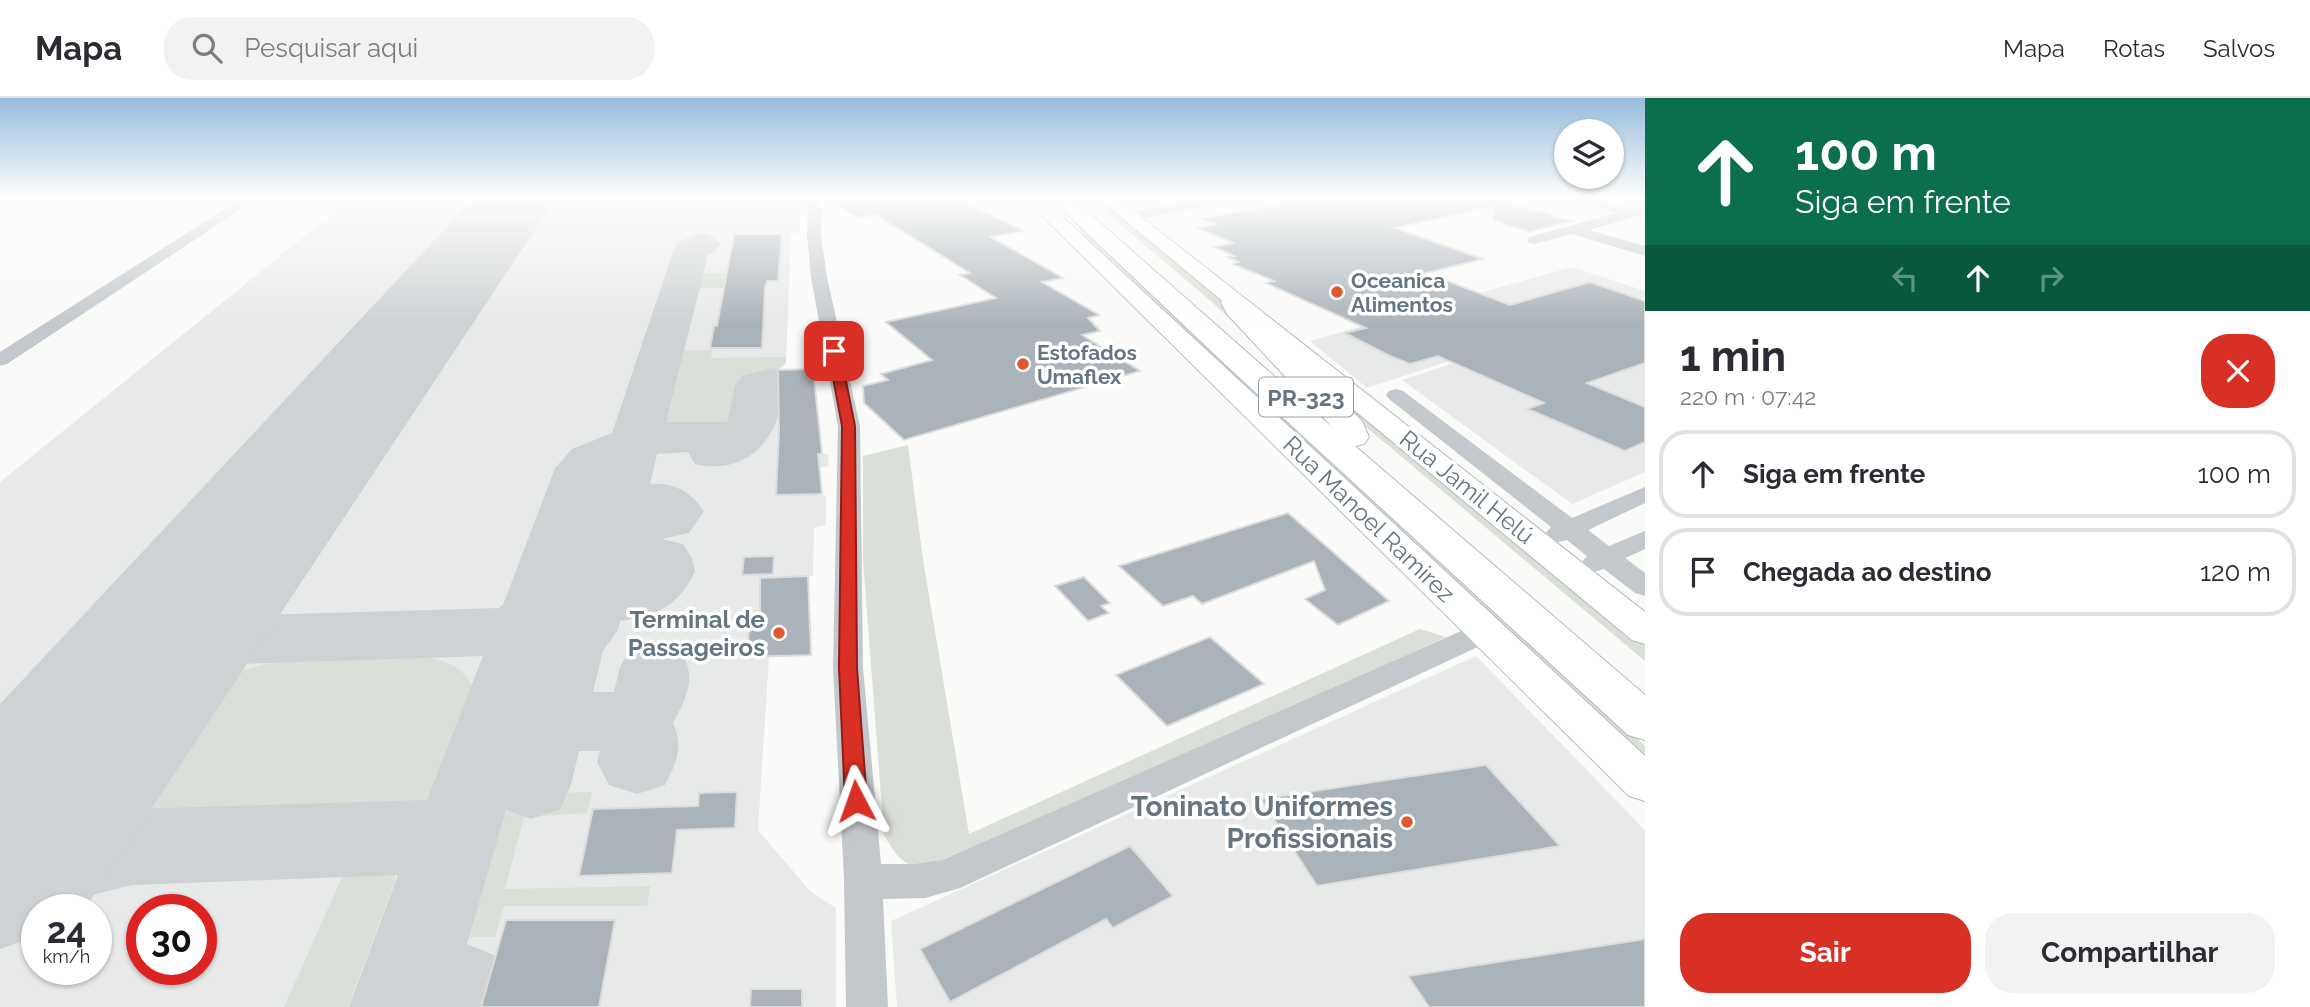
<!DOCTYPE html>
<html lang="pt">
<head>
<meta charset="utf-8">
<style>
	body { margin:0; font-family:Raleway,sans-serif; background:#f2f2f3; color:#2b2b33; height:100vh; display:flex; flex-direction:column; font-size:26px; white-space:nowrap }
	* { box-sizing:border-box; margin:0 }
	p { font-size:23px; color:#7c7c81 }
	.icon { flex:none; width:38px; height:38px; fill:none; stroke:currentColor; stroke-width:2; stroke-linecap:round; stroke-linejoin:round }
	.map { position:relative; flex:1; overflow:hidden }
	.panel { display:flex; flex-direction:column; background:#fff; width:665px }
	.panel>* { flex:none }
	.guide { background:#0b6e4f; color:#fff; overflow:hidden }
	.fabs { position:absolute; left:1554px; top:21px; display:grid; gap:14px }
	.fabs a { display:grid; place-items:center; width:70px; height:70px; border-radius:50%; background:#fff; box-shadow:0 2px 5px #0004; font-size:35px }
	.speed { position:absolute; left:21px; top:796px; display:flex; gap:14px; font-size:35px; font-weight:700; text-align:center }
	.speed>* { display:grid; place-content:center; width:91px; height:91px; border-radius:50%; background:#fff; box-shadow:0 2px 5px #0004; line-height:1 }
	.speed small { font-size:18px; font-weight:400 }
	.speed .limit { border:10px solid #d22; background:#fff; color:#111 }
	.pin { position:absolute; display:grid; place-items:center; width:60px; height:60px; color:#fff; margin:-30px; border-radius:14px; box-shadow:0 4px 10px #0006 }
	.me { position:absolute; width:77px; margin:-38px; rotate:356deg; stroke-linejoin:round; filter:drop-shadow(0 0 5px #0008) }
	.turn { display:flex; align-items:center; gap:24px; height:147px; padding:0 35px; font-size:32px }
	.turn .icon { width:91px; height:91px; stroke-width:2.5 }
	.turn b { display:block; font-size:49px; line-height:60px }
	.lanes { display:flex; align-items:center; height:66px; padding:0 35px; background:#0003; justify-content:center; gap:35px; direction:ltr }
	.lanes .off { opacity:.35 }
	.round { display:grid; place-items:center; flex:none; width:74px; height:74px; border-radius:28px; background:#f2f2f3 }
	.head { display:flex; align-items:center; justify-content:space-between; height:119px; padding:0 35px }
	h1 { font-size:42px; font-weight:700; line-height:52px }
	.cta { display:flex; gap:14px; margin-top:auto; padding:14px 35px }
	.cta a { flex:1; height:80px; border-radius:28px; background:#d93025; color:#fff; font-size:28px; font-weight:700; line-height:80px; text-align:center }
	.cta a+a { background:#f2f2f3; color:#2b2b33 }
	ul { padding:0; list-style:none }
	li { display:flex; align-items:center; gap:21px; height:88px; margin:0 14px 10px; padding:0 21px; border:4px solid #e1e1e2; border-radius:28px }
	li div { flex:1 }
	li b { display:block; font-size:26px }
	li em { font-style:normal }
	header { display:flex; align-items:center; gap:42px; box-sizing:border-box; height:98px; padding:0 35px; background:#fff; border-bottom:2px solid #e1e1e2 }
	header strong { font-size:33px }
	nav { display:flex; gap:38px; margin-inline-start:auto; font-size:24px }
	.search { width:490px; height:63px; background:#f2f2f3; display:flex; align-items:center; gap:18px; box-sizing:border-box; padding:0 24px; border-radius:28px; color:#7c7c81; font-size:26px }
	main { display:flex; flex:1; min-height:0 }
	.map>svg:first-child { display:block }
	.built { fill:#e8e9e9; fill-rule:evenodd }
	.green { fill:#dadfd7 }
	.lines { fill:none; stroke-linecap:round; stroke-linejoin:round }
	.taxiway { fill:#ced2d4; fill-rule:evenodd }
	.runway { fill:#ced2d4; fill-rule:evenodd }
	.building { fill:#aab3b9; stroke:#dcdcda; stroke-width:2 }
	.major-casing { stroke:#b5babe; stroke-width:2 }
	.highway-casing { stroke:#b4b9bd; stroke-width:2 }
	.minor { fill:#c3c8cc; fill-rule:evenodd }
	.major { fill:#fff; fill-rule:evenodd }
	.highway { fill:#fff; fill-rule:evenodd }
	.route { fill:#d93025; stroke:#8d1f18; stroke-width:2 }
	.poi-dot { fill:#e4572e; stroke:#fff; stroke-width:2.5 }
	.labels { text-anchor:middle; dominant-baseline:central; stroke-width:7; stroke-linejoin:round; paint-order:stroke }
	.far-poi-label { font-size:21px; font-weight:bold; fill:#657683; stroke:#fff; text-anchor:start }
	.shield { fill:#fff; stroke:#939fa8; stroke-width:2 }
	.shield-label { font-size:23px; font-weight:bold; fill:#657683 }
	.street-label { font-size:24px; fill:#657683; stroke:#fff }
	.poi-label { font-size:24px; font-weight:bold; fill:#657683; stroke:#fff; text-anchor:end }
	.near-poi-label { font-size:28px; font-weight:bold; fill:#657683; stroke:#fff; text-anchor:end }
</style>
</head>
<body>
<header>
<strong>Mapa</strong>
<div class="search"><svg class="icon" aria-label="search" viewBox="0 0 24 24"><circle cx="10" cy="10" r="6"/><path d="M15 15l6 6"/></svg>Pesquisar aqui</div>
<nav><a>Mapa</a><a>Rotas</a><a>Salvos</a></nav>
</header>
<main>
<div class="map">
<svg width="1645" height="909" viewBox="0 0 1645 909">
	<rect width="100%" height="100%" fill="#fafaf8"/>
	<path class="built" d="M352,100H800L799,135L791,136L786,265L779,271H813L822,356H828L829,368L819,370L822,396L826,398V427L814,430L813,478L808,479L811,557L769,559L758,732L811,794L836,810V909H0V384ZM37,812H96V872H37ZM142,812H201V872H142Z
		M1129,100H1218L1147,114Z
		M1572,169L1645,193V199L1367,290L1310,243Z
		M1645,202V374L1572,406L1402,282Z
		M1476,558L1645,732V909H897L891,823Z"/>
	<path class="green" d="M1089,100H1098L1220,201L1266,255L1213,205Z
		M1074,122L1645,648V672L1095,154Z
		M698,175H729L746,190H693Z
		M712,252L711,260L786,259V265L775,275L749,276L745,312L740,329L721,333H658L677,253Z
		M1340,294L1645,545V563L1328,297Z
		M908,347L923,462L969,736L1420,531L1446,539L951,768C911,768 905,774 884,737L863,462V358Z
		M419,557C453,564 471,571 477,607L434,722L94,727C114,696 132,660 156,632C228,548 320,559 419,557Z
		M592,694L587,715L524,719L505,791L650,788L647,808H504L495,839H444L487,697Z
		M364,765H378L396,771L395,783L348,909H284L342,779L353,769Z"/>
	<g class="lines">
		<path class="taxiway" d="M703,135L715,139L721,146L715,153L708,157L666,324H727L735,288L742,278L773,270L790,274L796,284L790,294L782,296C779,343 744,378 695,366L688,354L657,356L650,386C674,384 691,394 704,413L689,435L662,441L683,446L692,460L695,473C679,508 657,518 620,523L618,532L603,553L593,594H614L620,569L630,551L655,543L680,551C697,580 688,597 673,625C684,648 676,666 665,687L637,696L609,687L597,664L600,653H579L571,687L560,711L531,721L506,712L467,846L501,860L515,895L510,909H349L398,777L132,787L64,804L46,812H37V816L0,830V748L26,738L9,692L21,668L50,658L79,668L94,701L100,708L132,711L427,702L483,558L240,566L199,582L166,605L143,627L117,635L91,627L80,607C102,566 140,549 183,534C169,512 172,497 186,475L209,469L232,475L241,490V510L258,517L499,510L503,507L555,370L572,351L612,335L674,151L679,143Z"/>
		<path class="runway" d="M474,100H556L84,812H37V838L0,851V606Z"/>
	</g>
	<path class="building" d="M825,100H959L1023,133L991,139L1063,180L1042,184L1099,217L1088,220L1100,233L1082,237L1140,273L904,342L864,305L863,288L888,282L881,276L932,262L886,224L996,200L960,177L970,175L876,117L859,120Z
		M1311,100H1495L1496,104V101L1572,123L1529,134L1493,122L1495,108L1395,130L1483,161L1426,175L1510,207L1590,184L1645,203V265L1587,285L1645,309V344L1625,353L1528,311L1544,305L1438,258L1410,266L1390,258L1345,235L1366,230L1266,185L1274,183L1233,166L1239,164L1228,159L1234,158L1214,149L1233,145L1198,130L1215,126L1202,121Z
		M734,136H782L778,183H767L765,189L762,250H710L714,228H717Z
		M813,271L822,356H818L822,396L776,397L779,333L778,272Z
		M1288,415L1389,503L1338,527L1305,501L1325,492L1314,463L1202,506L1193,498L1163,508L1119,468Z
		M774,458L773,476L742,477L744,459Z
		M808,478L811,557L748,559L749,514L760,513V480Z
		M1084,479L1110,505L1101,508L1109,515L1088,523L1055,488Z
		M1210,539L1264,586L1167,628L1116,577Z
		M1486,667L1560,748L1317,788L1261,701Z
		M737,694L735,730L677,732L672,775L579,778L593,711L698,708L699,695Z
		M1130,748L1173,798L1113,830L1106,821L950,904L920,851Z
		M506,822H615L599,909H481Z
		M1645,841V909H1429L1408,878Z
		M751,891H802V909H750Z"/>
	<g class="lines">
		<g class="major-casing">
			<path id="major" d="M1024,100H1042L1645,658V703L1629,698Z
				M1098,100H1117L1645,514V546L1632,542Z"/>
		</g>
		<g class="highway-casing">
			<path id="highway" d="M1050,100H1072L1333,330L1227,216L1221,204L1225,199L1234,196L1243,199L1251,212L1362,323L1369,339L1364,346L1355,348L1645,597V642L1628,637L1228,269Z"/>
		</g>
		<path class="minor" d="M242,100H258L7,266L0,268V254Z
			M808,100H822L821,137L827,179L860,328L863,570L881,766H915L943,762L1477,526L1487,523L1497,526L1502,533L1497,540L960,790L925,800L883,801L888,909H846L844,780L833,570L838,328L811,179L807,137Z
			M1206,100H1234L1227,104L1129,123L1122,119L1129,115Z
			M1569,100H1591L1632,111L1645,108V116L1589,132L1645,148V158L1572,136L1534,146L1529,145L1527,142L1529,139L1616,115Z
			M1396,291L1403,293L1572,420L1645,389V405L1588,432L1609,448L1645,433V451L1625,460L1645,475V498L1635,495L1604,471L1594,474L1585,471L1581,465L1587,458L1567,442L1558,444L1549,442L1545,436L1551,429L1389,301L1386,297L1389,293Z"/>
		<use href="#major" class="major"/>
		<use href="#highway" class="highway"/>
	</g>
	<linearGradient id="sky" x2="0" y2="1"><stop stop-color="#96bcdc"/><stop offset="0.44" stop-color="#fdfdfc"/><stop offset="1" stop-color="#fdfdfc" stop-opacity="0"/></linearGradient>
	<rect width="1645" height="227" fill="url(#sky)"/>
	<path class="route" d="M834,250L840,253L855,328L857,570L867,703L863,709L856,712L848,709L845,703L839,570L842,328L828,253Z"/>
	<g class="poi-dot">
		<circle cx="1337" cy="194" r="7"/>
		<circle cx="1023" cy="266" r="7"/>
		<circle cx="779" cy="535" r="7"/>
		<circle cx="1407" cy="724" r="7"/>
	</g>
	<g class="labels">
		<g class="far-poi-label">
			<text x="1351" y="182">Oceanica<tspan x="1351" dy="24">Alimentos</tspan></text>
			<text x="1037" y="254">Estofados<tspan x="1037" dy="24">Umaflex</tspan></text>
		</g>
		<rect class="shield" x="1259" y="279.5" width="94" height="39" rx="5"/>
		<g class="shield-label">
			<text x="1306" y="299">PR-323</text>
		</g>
		<g class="street-label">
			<text transform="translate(1467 389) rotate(39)">Rua Jamil Helú</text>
			<text transform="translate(1369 421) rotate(44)">Rua Manoel Ramirez</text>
		</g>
		<g class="poi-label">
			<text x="765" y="521">Terminal de<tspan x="765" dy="28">Passageiros</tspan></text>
		</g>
		<g class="near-poi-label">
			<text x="1393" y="708">Toninato Uniformes<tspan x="1393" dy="32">Profissionais</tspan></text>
		</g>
	</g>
</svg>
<div class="fabs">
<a><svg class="icon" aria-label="layers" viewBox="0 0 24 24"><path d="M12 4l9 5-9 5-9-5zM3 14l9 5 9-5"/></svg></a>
</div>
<div class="speed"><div>24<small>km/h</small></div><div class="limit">30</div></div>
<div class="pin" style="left:834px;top:253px;background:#d93025"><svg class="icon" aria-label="arrive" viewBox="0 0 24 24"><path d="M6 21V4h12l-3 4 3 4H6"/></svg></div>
<svg class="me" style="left:856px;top:703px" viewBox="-20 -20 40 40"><path d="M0-17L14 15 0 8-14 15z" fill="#d93025" stroke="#fff" stroke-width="4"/></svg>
</div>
<section class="panel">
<div class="guide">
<div class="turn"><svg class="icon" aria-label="ahead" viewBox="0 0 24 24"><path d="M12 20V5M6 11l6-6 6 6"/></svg><div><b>100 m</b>Siga em frente</div></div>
<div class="lanes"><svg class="icon off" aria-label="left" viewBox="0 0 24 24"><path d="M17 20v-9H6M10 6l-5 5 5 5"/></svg><svg class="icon" aria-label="ahead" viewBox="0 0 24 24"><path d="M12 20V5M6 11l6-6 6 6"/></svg><svg class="icon off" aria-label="right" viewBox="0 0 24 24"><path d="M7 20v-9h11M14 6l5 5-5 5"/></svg></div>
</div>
<div class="head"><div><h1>1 min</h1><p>220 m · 07:42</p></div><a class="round" style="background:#d93025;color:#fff"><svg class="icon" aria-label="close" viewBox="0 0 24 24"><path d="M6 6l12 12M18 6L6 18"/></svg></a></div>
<ul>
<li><svg class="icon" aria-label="ahead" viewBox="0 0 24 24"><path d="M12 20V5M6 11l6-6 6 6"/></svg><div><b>Siga em frente</b></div><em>100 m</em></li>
<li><svg class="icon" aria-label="arrive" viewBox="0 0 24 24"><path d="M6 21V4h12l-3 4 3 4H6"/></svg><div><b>Chegada ao destino</b></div><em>120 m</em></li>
</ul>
<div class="cta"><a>Sair</a><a>Compartilhar</a></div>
</section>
</main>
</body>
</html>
